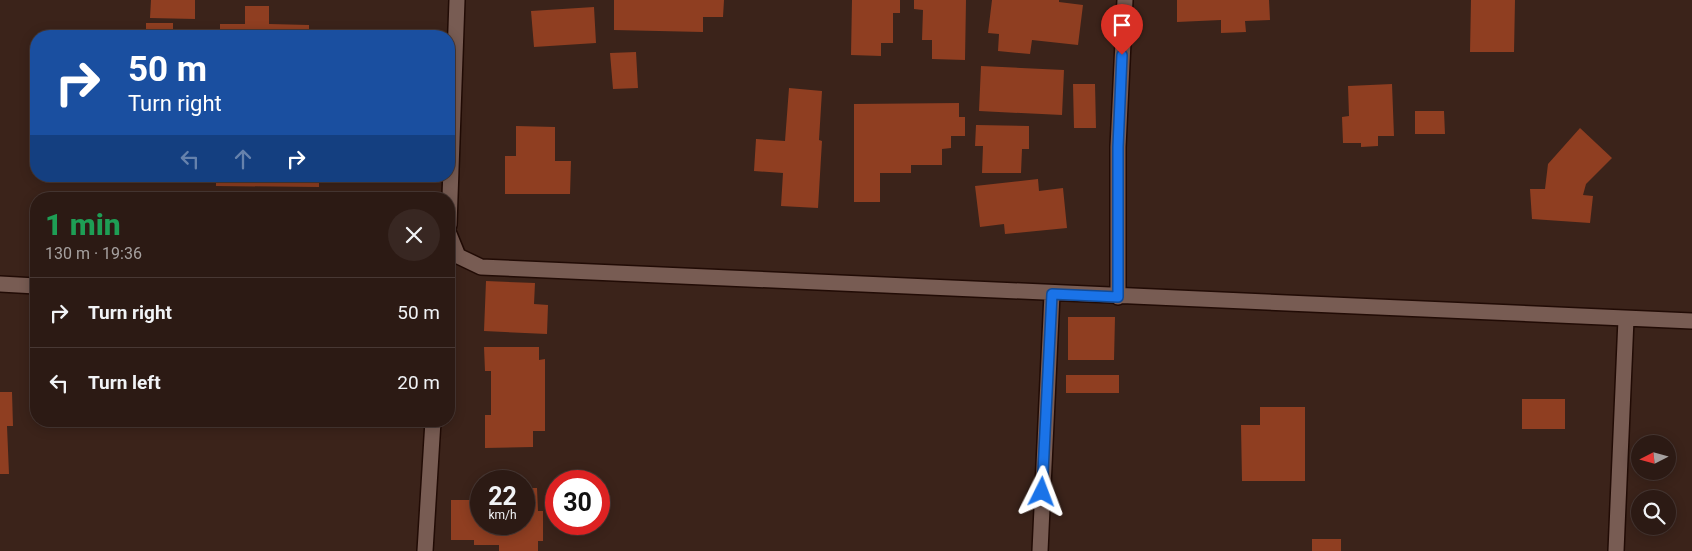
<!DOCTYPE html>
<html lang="en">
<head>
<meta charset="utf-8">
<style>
	body { margin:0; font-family:Roboto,sans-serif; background:#382722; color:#f1f3f6; height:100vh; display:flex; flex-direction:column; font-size:19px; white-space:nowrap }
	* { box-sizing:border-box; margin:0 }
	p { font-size:16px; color:#a6a1a0 }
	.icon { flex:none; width:28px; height:28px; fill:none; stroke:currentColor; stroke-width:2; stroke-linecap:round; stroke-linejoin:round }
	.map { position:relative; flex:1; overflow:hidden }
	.details { position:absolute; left:30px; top:192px; width:425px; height:235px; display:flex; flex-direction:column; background:#2c1a14; border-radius:20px; box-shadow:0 2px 12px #0003,0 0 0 1px #483834 }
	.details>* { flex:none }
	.banner { position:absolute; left:30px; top:30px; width:425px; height:152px; border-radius:20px; box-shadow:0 2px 12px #0003,0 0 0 1px #483834; background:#1a4fa0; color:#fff; overflow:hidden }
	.needle { width:32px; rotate:264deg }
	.tools { position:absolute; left:1631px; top:435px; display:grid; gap:10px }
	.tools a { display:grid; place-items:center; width:45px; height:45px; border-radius:50%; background:#2c1a14; box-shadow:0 2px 12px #0003,0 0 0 1px #483834; font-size:25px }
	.speed { position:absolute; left:470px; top:470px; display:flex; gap:10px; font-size:25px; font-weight:700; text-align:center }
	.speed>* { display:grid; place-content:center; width:65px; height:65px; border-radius:50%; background:#2c1a14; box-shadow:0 2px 12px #0003,0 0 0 1px #483834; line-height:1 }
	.speed small { font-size:12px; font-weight:400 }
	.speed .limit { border:8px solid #d22; background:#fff; color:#111 }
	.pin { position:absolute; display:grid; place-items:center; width:42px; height:42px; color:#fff; margin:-51px -21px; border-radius:50% 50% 50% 0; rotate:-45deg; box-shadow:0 0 5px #0007 }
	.pin .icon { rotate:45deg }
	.me { position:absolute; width:55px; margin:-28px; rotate:3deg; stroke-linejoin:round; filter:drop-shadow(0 0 4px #0008) }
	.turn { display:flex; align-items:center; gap:18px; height:105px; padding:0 15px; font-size:22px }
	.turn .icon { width:65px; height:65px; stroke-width:2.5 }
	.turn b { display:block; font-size:35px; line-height:42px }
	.lanes { display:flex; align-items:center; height:48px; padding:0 15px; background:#0003; justify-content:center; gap:25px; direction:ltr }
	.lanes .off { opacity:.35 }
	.round { display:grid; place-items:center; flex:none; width:52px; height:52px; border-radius:26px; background:#382722 }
	.overview { display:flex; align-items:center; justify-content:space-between; height:85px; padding:0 15px }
	h1 { font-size:30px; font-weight:800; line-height:38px; color:#1e9e55 }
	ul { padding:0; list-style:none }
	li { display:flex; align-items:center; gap:15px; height:70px; padding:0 15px; border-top:1px solid #483834 }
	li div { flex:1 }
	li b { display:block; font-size:19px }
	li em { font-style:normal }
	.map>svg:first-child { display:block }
	.building { fill:#8f3e21 }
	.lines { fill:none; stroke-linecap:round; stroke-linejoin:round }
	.minor-casing { stroke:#210b05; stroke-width:18 }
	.minor { stroke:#785c53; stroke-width:15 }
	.route-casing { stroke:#114b97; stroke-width:12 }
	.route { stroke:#1a73e8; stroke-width:9 }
</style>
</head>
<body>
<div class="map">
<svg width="1692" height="551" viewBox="0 0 1692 551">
	<rect width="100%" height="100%" fill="#3b231a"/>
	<path class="building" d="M151,0H195V19L150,18Z
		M614,0H724L723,17H703V32L614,30Z
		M852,0H900V13H893V43H881V56L851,55Z
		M914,0H966L965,60L932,59V40H922L923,10L914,9Z
		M992,0H1059V2L1083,5L1078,45L1032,40L1030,54L998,51L999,34L988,33Z
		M1177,0H1269L1270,20L1245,21L1246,32L1221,33V20L1177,22Z
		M1471,0H1515L1514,52H1470Z
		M245,6H269V24L309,25V36H220V24H245Z
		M594,7L596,43L534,47L531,11Z
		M146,23H173V36H146Z
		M636,52L638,88L613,89L610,53Z
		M981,66L1064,70L1062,115L979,111Z
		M1073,84H1095L1096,128H1074Z
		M1392,84L1394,136H1378V146L1361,147V143H1343L1342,117L1349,116L1348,86Z
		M789,88L822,91L819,140L822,141L818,208L781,206L783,173L754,171L756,139L785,141Z
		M959,103V117H965V136H951V148L942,149V165H911V173H880V202H854V104Z
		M1415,111H1444L1445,134H1415Z
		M976,125L1029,126V149H1022L1021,173H982L983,146H975Z
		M516,126L555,127V161H571L570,194H505V156H516Z
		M1580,128L1612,158L1586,184L1583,195L1593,196L1590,223L1532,219L1530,189H1545L1548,164Z
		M216,176H319V187L216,186Z
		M364,176H404V179H364Z
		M1038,179L1039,191L1063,188L1067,228L1005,234L1004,224L980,227L975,186Z
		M486,281L535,283L534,304L548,305L547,334L484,331Z
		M1068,317H1115L1114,360H1068Z
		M484,347H539V360L545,359V431H533V447L485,448V415H491V371H485Z
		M1066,375H1119V393H1066Z
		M0,392H12L13,426H7L9,474H0Z
		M1522,399H1565V429H1522Z
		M1260,407H1305V481H1242L1241,425H1260Z
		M524,488H537L538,511H543V541H538V551H499V545H474V540H451V500H472V489H481V524H524Z
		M1312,539H1341V551H1312Z"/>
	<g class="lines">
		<g class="minor-casing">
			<path id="minor" d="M449,225L457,0
				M449,234L458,256L481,267L1692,321
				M0,284L36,286
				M1118,297V147L1125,0
				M425,551L433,421
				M1040,551L1052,294
				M1616,551L1626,319"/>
		</g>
		<use href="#minor" class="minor"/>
	</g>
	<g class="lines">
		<g class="route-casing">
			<path id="route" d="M1042,492L1052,294L1118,297V147L1122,55"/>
		</g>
		<use href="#route" class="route"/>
	</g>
</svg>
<div class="tools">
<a><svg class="needle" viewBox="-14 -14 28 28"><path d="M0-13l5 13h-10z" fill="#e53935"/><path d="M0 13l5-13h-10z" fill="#a6a1a0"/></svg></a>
<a><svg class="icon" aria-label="search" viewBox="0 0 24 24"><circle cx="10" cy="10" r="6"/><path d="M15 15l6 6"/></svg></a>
</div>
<div class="speed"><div>22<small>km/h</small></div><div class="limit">30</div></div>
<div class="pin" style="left:1122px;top:55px;background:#d93025"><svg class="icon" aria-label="arrive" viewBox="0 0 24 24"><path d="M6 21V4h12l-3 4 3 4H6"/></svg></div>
<svg class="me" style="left:1042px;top:492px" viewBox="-20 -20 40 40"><path d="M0-17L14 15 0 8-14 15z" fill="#1a73e8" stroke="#fff" stroke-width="4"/></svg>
<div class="banner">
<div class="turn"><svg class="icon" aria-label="right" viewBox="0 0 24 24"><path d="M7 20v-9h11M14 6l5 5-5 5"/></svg><div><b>50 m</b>Turn right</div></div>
<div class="lanes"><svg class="icon off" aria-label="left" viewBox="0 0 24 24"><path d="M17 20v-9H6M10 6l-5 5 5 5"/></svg><svg class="icon off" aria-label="ahead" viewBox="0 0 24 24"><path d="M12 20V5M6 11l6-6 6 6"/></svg><svg class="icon" aria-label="right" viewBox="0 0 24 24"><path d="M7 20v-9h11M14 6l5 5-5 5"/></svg></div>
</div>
<section class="details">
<div class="overview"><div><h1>1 min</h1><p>130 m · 19:36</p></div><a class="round"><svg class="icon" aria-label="close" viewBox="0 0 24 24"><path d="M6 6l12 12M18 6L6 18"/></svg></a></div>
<ul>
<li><svg class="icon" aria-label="right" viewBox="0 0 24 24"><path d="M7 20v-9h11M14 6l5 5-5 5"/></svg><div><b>Turn right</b></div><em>50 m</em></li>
<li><svg class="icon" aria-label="left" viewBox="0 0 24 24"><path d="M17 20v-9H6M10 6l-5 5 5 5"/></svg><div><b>Turn left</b></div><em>20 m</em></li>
</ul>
</section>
</div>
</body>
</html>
